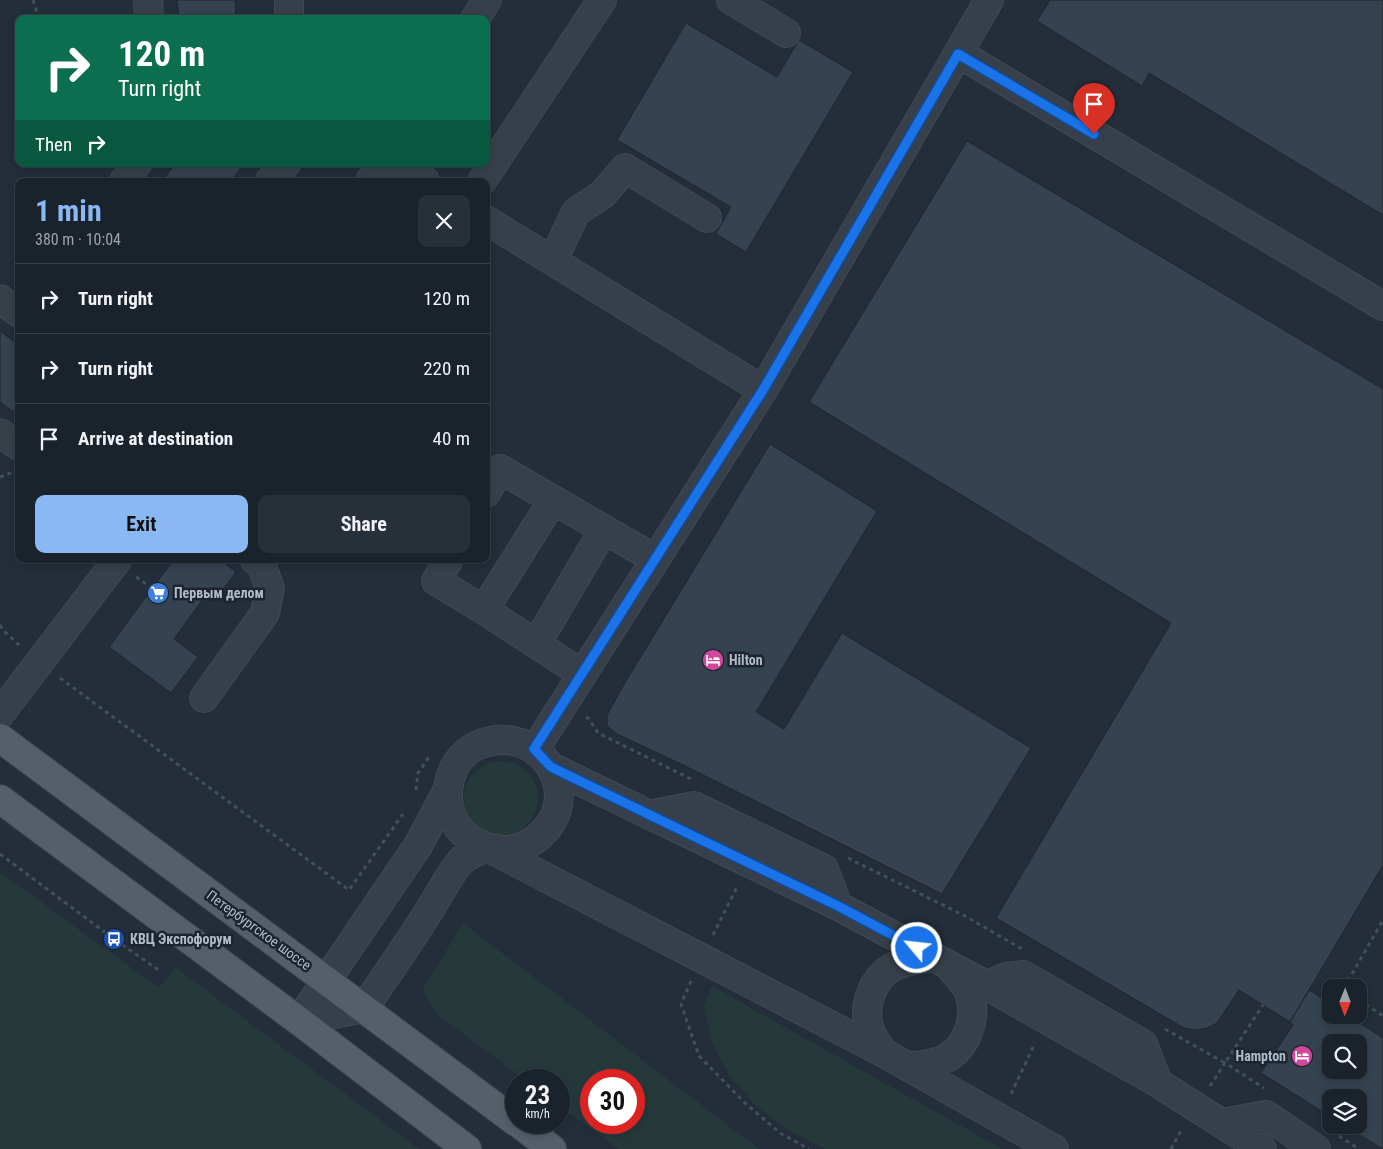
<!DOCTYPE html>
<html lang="en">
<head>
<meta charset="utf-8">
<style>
	body { margin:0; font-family:"Roboto Condensed",sans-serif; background:#272f38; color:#f1f3f6; height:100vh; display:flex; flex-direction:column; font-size:19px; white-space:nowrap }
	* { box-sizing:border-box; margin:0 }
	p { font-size:16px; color:#9fa4a9 }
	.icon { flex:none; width:28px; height:28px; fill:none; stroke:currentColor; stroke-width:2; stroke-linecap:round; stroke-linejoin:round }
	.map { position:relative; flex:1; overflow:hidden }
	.drawer { position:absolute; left:15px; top:178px; width:475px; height:385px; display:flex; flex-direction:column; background:#1a222c; border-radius:10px; box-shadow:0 2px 8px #0003,0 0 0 1px #383f48 }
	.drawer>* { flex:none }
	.guide { position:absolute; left:15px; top:15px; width:475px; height:152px; border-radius:10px; box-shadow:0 2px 8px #0003,0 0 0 1px #383f48; background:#0b6e4f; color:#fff; overflow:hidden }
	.needle { width:32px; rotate:181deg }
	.buttons { position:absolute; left:1322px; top:979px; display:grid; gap:10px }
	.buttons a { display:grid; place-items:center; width:45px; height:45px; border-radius:10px; background:#1a222c; box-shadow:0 2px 8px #0003,0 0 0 1px #383f48; font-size:25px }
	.speed { position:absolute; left:505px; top:1069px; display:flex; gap:10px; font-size:25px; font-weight:700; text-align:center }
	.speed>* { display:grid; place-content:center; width:65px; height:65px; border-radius:50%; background:#1a222c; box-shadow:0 2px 8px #0003,0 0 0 1px #383f48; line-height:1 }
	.speed small { font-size:12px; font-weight:400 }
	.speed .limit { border:8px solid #d22; background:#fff; color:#111 }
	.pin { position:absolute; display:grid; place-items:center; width:42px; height:42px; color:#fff; margin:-51px -21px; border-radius:50% 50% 50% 0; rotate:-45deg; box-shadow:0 0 5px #0007 }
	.pin .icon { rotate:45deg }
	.me { position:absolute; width:55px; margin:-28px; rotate:298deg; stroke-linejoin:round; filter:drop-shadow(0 0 4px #0008) }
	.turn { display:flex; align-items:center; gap:18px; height:105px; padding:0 20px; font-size:22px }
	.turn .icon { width:65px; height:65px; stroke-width:2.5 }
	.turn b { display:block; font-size:35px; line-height:42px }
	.then { display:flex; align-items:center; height:48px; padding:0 20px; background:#0003; gap:10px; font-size:19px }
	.round { display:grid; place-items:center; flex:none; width:52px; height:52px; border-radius:10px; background:#272f38 }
	.overview { display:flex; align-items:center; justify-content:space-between; height:85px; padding:0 20px }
	h1 { font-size:30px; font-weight:700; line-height:38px; color:#8ab8f3 }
	.action { display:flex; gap:10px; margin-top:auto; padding:10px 20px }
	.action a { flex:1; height:58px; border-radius:10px; background:#8ab8f3; color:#111; font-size:20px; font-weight:700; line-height:58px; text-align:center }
	.action a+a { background:#272f38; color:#f1f3f6 }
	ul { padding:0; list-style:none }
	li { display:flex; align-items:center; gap:15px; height:70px; padding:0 20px; border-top:1px solid #383f48 }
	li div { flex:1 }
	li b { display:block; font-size:19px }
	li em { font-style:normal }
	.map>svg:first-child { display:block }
	.green { fill:#25393b; fill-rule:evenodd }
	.building { fill:#354250; stroke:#1e2731; fill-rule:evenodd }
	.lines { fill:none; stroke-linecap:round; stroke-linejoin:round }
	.minor-casing { stroke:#404953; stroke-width:30 }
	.major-casing { stroke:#404953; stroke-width:30 }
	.path { stroke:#3e5353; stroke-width:3; stroke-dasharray:4 4; stroke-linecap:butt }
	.minor { stroke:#37404a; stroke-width:28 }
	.major { stroke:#555f6a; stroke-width:28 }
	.route-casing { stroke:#114b97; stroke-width:12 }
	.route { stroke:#1a73e8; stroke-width:9 }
	.labels { text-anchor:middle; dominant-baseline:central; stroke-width:5; stroke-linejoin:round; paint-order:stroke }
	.poi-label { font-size:14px; font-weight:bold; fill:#b2bbc6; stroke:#1c252f; text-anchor:start }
	.street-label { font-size:14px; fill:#b2bbc6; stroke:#1c252f }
</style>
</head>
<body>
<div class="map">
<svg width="1383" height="1149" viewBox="0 0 1383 1149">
	<rect width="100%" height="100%" fill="#232e3a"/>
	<path class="green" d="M464 798a37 37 0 1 1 74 0a37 37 0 1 1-74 0Z
		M0,872L159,988L175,967L419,1149H0Z
		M463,923L759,1149H618L559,1105V1080H525L434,1012L423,989ZM591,1080H634V1122H591Z
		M712,985L742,1003L1002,1149H825L787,1129L757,1107L729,1075L712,1043L704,1007Z"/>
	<path class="building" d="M177,0H235L236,19H179Z
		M1050,0H1383V215L1149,73L1142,86L1037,21Z
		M686,23L777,77L799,40L853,72L746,252L716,234L731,207L617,140Z
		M967,141L1383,389V865L1290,1022L1239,990L1217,1023L1207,1028L1196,1030L1184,1028L996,918L1171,623L809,402Z
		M175,164H243V165L231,181H162Z
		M0,331L19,345V416L0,402Z
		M770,444L877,511L756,712L784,729L842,633L1031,748L942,894L677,762L617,734L607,726V715L623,686Z
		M174,559H219L236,572L214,601L206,595L174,639L198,657L171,693L109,647Z
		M1309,990L1331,1004V1015H1348L1383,1038V1149L1343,1125H1359V1098H1331V1117L1261,1073L1293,1025L1290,1022ZM1331,1042H1359V1070H1331Z"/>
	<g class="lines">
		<g class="minor-casing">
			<path id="minor" d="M148,0L149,19
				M289,0V19
				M731,0L786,33
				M475,19L487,0
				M958,53L1383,306
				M400,164L425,181
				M124,181L137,164
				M270,181L286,164
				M370,181L381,164
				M482,181L602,0
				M486,220L763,390
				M553,260L576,212L603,194L625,168L707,218
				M0,299L19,313
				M0,433L19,446
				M486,493L500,469L655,559
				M449,559L436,581L484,610L582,674
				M484,610L553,500
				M537,643L604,529
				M204,698L265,613L270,588L261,564L254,559
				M0,714L118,559
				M535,749L763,390L989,0
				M551,767L838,906L986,985L1158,1083L1262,1149
				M649,815L694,806L824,869L838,906
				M986,985L1007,977L1023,975L1143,1044L1158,1083
				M299,1021L364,1008C385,977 407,946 427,914C435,902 453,868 462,860C469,855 480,849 489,848C494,848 499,850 504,850C520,850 537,841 547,828C583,783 531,720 476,746C444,762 439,809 463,833C471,841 480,844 489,848L884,1053L1054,1149
				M299,1021L419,844L447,791
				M884,1053C879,1046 872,1038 870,1030C862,1007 872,977 895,966C906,961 920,959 932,957
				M909,1066C919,1066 930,1065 940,1061C967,1051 978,1018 969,992C965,983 956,975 950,967
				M1222,1123L1266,1115L1316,1149"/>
		</g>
		<g class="major-casing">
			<path id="major" d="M0,738L516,1122
				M0,799L299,1021L467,1149
				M517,1122L552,1149"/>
		</g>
		<path class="path" d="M33,0L39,19
			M0,477L13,472
			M136,577L152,588
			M0,625L4,631L20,646
			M60,678L349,890L403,814
			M586,717L589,719L598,733L691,779
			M416,790L418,773L429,757
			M0,854L114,939L160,971
			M848,858L963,915L1022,949
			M713,935L737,887
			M691,981L681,1004L699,1056L745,1103L780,1133L809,1149
			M1344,988L1383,920
			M1359,1000L1383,1016
			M1165,1029L1225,1063L1263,1005
			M1210,1086L1225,1063L1264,1088
			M1011,1094L1035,1043
			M1339,1136L1359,1149
			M1171,1149L1182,1129"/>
		<use href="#minor" class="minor"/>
		<use href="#major" class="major"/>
	</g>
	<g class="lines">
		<g class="route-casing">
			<path id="route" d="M917,948L838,906L551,767L534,749L763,390L958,54L1094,134"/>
		</g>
		<use href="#route" class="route"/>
	</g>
	<defs>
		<g id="supermarket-disc" transform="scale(1.125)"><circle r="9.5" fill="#3f7fe0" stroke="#1c252f"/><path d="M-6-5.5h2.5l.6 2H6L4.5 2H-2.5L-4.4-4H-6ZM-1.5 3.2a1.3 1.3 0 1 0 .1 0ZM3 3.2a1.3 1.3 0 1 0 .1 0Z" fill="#fff"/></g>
		<g id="hotel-disc" transform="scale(1.125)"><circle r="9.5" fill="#d1479c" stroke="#1c252f"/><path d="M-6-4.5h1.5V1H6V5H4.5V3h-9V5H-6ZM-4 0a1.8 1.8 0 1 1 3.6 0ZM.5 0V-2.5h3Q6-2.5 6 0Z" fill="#fff"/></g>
		<g id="bus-disc" transform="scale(1.125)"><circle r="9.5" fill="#1a4fb4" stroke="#1c252f"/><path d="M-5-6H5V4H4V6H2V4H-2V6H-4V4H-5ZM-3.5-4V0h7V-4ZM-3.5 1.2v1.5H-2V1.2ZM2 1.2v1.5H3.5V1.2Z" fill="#fff"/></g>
	</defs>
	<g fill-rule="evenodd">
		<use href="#supermarket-disc" x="158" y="593"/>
		<use href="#hotel-disc" x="713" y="660"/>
		<use href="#bus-disc" x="114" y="939"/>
		<use href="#hotel-disc" x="1302" y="1056"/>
	</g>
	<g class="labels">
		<g class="poi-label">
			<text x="174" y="593">Первым делом</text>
			<text x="729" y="660">Hilton</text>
			<text x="130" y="939">КВЦ Экспофорум</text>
			<text x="1286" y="1056" text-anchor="end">Hampton</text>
		</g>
		<g class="street-label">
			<text transform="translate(259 930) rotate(36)">Петербургское шоссе</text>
		</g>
	</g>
</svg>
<div class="buttons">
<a><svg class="needle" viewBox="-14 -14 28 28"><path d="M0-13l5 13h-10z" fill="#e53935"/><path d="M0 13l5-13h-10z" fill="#9fa4a9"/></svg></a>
<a><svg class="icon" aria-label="search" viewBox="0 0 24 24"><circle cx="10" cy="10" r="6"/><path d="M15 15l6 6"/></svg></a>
<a><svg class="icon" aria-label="layers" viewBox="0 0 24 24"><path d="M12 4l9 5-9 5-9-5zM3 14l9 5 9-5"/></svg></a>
</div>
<div class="speed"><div>23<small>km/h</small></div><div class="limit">30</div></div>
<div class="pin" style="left:1094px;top:134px;background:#d93025"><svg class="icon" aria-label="arrive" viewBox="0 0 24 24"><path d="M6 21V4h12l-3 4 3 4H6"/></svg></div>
<svg class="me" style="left:917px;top:948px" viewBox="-20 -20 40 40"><circle r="17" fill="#1a73e8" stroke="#fff" stroke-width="3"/><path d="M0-11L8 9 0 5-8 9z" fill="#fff"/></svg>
<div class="guide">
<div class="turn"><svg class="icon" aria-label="right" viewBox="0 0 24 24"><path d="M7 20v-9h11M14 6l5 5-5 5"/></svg><div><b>120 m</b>Turn right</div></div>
<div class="then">Then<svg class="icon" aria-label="right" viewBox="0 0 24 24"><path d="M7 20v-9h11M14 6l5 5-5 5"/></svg></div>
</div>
<section class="drawer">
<div class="overview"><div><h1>1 min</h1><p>380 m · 10:04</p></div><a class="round"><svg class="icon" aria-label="close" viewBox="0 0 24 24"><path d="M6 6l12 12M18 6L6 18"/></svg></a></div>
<ul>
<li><svg class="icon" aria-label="right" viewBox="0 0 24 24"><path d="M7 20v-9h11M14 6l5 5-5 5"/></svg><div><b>Turn right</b></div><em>120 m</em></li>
<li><svg class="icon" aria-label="right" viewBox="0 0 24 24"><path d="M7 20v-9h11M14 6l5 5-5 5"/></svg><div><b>Turn right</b></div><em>220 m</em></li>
<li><svg class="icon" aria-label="arrive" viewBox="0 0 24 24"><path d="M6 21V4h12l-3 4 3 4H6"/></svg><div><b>Arrive at destination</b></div><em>40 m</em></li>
</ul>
<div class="action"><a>Exit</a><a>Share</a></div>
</section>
</div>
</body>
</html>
